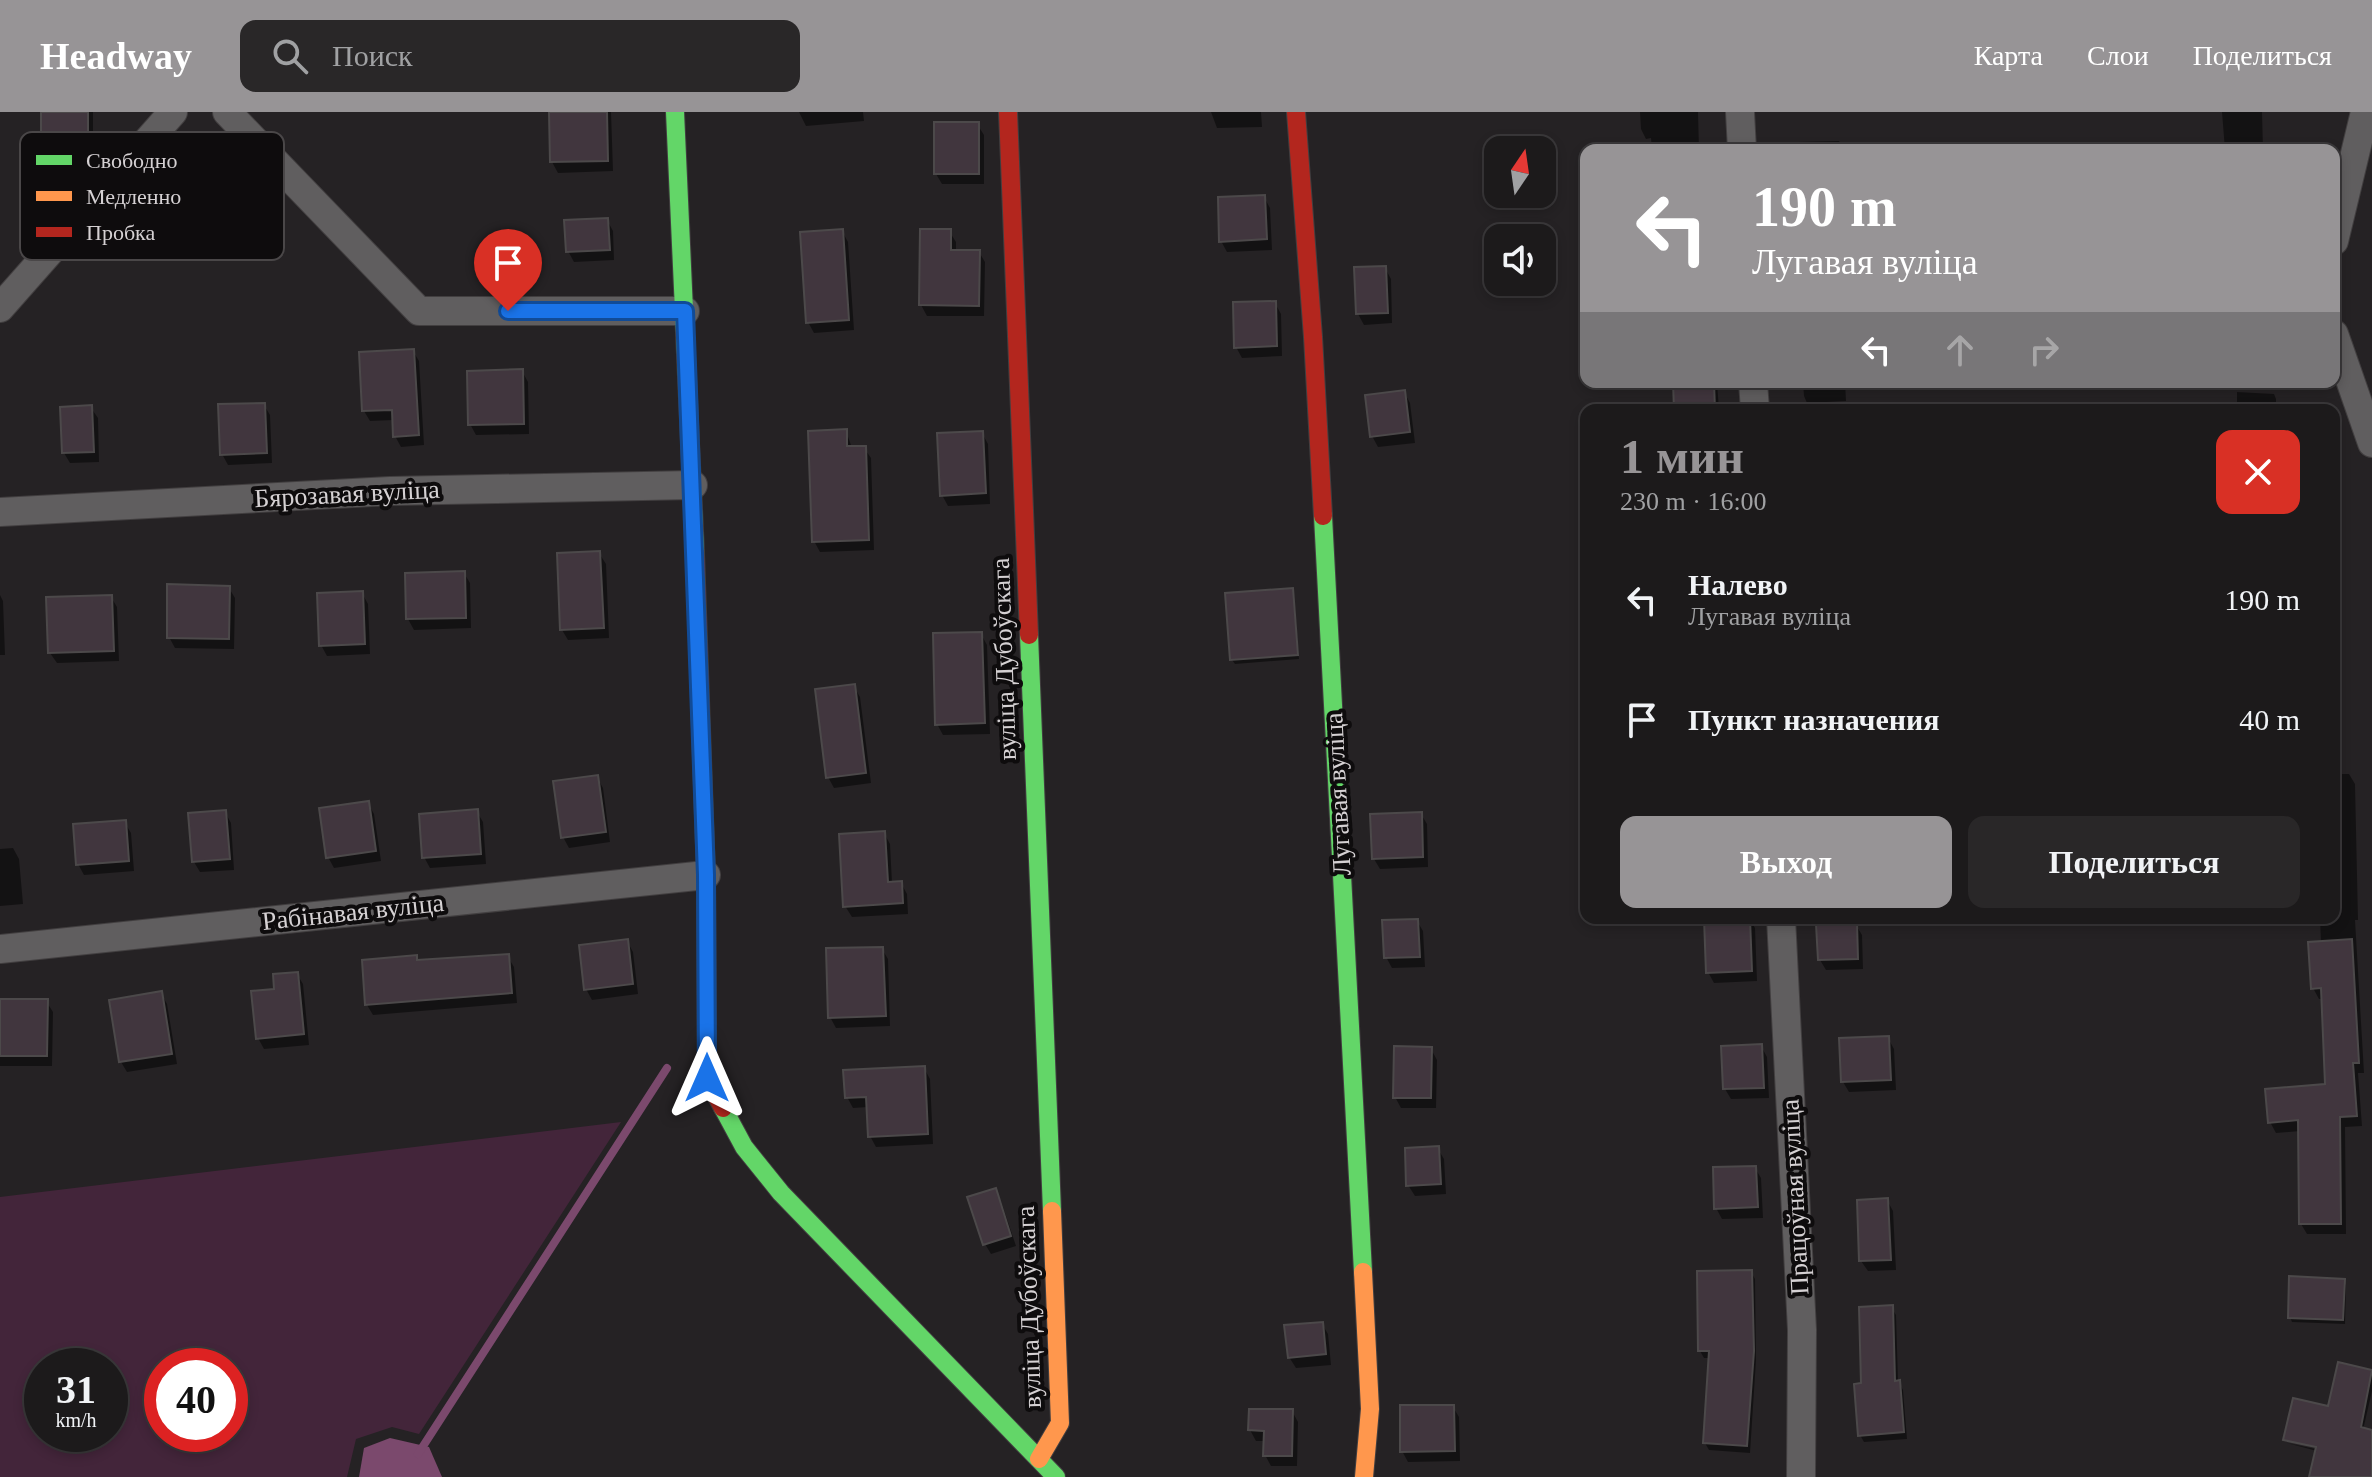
<!DOCTYPE html>
<html lang="ru">
<head>
<meta charset="utf-8">
<style>
	body { margin:0; font-family:Georgia,serif; background:#292728; color:#f1f3f6; height:100vh; display:flex; flex-direction:column; font-size:30px; white-space:nowrap }
	* { box-sizing:border-box; margin:0 }
	p { font-size:26px; color:#a0a1a3 }
	.icon { flex:none; width:44px; height:44px; fill:none; stroke:currentColor; stroke-width:2; stroke-linecap:round; stroke-linejoin:round }
	.map { position:relative; flex:1; overflow:hidden }
	.sheet { position:absolute; left:1580px; top:292px; width:760px; height:520px; display:flex; flex-direction:column; background:#1c1a1b; border-radius:16px; box-shadow:0 4px 12px #0003,0 0 0 2px #3a383a }
	.sheet>* { flex:none }
	.hud { position:absolute; left:1580px; top:32px; width:760px; height:244px; border-radius:16px; box-shadow:0 4px 12px #0003,0 0 0 2px #3a383a; background:#979496; color:#fff; overflow:hidden }
	.needle { width:52px; rotate:13deg }
	.tools { position:absolute; left:1484px; top:24px; display:grid; gap:16px }
	.tools a { display:grid; place-items:center; width:72px; height:72px; border-radius:16px; background:#1c1a1b; box-shadow:0 4px 12px #0003,0 0 0 2px #3a383a; font-size:40px }
	.speed { position:absolute; left:24px; top:1236px; display:flex; gap:16px; font-size:40px; font-weight:700; text-align:center }
	.speed>* { display:grid; place-content:center; width:104px; height:104px; border-radius:50%; background:#1c1a1b; box-shadow:0 4px 12px #0003,0 0 0 2px #3a383a; line-height:1 }
	.speed small { font-size:20px; font-weight:400 }
	.speed .limit { border:12px solid #d22; background:#fff; color:#111 }
	.pin { position:absolute; display:grid; place-items:center; width:68px; height:68px; color:#fff; margin:-82px -34px; border-radius:50% 50% 50% 0; rotate:-45deg; box-shadow:0 0 8px #0007 }
	.pin .icon { rotate:45deg }
	.me { position:absolute; width:88px; margin:-44px; rotate:0deg; stroke-linejoin:round; filter:drop-shadow(0 0 6px #0008) }
	.turn { display:flex; align-items:center; gap:28px; height:168px; padding:0 40px; font-size:36px }
	.turn .icon { width:104px; height:104px; stroke-width:2.5 }
	.turn b { display:block; font-size:56px; line-height:68px }
	.lanes { display:flex; align-items:center; height:76px; padding:0 40px; background:#0003; justify-content:center; gap:40px; direction:ltr }
	.lanes .off { opacity:.35 }
	.round { display:grid; place-items:center; flex:none; width:84px; height:84px; border-radius:16px; background:#292728 }
	.headline { display:flex; align-items:center; justify-content:space-between; height:136px; padding:0 40px }
	h1 { font-size:48px; font-weight:600; line-height:60px; color:#979496 }
	.cta { display:flex; gap:16px; margin-top:auto; padding:16px 40px }
	.cta a { flex:1; height:92px; border-radius:16px; background:#979496; color:#fff; font-size:32px; font-weight:600; line-height:92px; text-align:center }
	.cta a+a { background:#292728; color:#f1f3f6 }
	ul { padding:0; list-style:none }
	li { display:flex; align-items:center; gap:24px; height:120px; padding:0 40px }
	li div { flex:1 }
	li b { display:block; font-size:30px }
	li em { font-style:normal }
	header { display:flex; align-items:center; gap:48px; box-sizing:border-box; height:112px; padding:0 40px; background:#979496; color:#fff }
	header strong { font-size:38px }
	nav { display:flex; gap:44px; margin-inline-start:auto; font-size:28px }
	.search { width:560px; height:72px; background:#292728; display:flex; align-items:center; gap:20px; box-sizing:border-box; padding:0 28px; border-radius:16px; color:#a0a1a3; font-size:30px }
	.map>svg:first-child { display:block }
	.green { fill:#43253a; fill-rule:evenodd }
	.water { fill:#7b496d }
	.shadow { fill:#0007 }
	.lines { fill:none; stroke-linecap:round; stroke-linejoin:round }
	.stream { stroke:#7b496d; stroke-width:8 }
	.building { fill:#41363e; stroke:#4c494a; stroke-width:2 }
	.street-casing { stroke:#423f40; stroke-width:30 }
	.fast-casing { stroke:#423f40; stroke-width:20 }
	.slow-casing { stroke:#423f40; stroke-width:20 }
	.jam-casing { stroke:#423f40; stroke-width:20 }
	.street { stroke:#605e5f; stroke-width:28 }
	.fast { stroke:#63d668; stroke-width:18 }
	.slow { stroke:#ff974d; stroke-width:18 }
	.jam { stroke:#b3261e; stroke-width:18 }
	.route-casing { stroke:#114b97; stroke-width:20 }
	.route { stroke:#1a73e8; stroke-width:14 }
	.labels { text-anchor:middle; dominant-baseline:central; stroke-width:8; stroke-linejoin:round; paint-order:stroke }
	.street-label { font-size:26px; fill:#d5d1d3; stroke:#0e0c0d }
	.key { fill:#0e0c0d; stroke:#4a4748; stroke-width:2 }
	.key-label { font-size:22px; fill:#d5d1d3 }
</style>
</head>
<body>
<header>
<strong>Headway</strong>
<div class="search"><svg class="icon" aria-label="search" viewBox="0 0 24 24"><circle cx="10" cy="10" r="6"/><path d="M15 15l6 6"/></svg>Поиск</div>
<nav><a>Карта</a><a>Слои</a><a>Поделиться</a></nav>
</header>
<div class="map">
<svg width="2372" height="1365" viewBox="0 0 2372 1365">
	<rect width="100%" height="100%" fill="#252224"/>
	<path class="green" d="M621,1010L419,1322L392,1315L356,1327L347,1365H0V1085ZM42,1254H110V1322H42ZM162,1254H230V1322H162Z"/>
	<path class="water" d="M390,1326L429,1335L442,1365H359L364,1336Z"/>
	<path class="shadow" d="M43,0H93V30H49L43,19Z
		M551,0H611L613,59L558,61L552,50Z
		M799,0H863L864,9L806,14Z
		M1211,0H1261L1262,15L1217,16Z
		M1640,0H1698L1699,38H1652L1651,26L1646,27L1641,17Z
		M2222,0H2262L2263,38H2225Z
		M977,12L984,23V72H942L936,62Z
		M1839,29L1844,38H1798V30Z
		M1264,85L1270,96L1272,138L1227,140L1221,129Z
		M607,108L613,119L614,148L574,150L568,139Z
		M842,119L848,130L854,218L814,221L808,210Z
		M949,119L956,130V140H979L985,150L984,204H927L921,193Z
		M1385,156L1391,167L1392,211L1364,213L1358,202Z
		M1275,191L1281,202L1282,244L1242,246L1236,235Z
		M413,239L419,249L424,333L401,335L395,324L394,308L370,309L364,299Z
		M522,259L528,270L529,322L476,323L470,312Z
		M1675,270H1717L1719,298H1676Z
		M1803,270H1845L1846,289L1807,291L1804,284Z
		M1404,280L1410,291L1415,331L1378,335L1372,324Z
		M2237,280L2274,282L2276,287V298H2237Z
		M264,293L270,303L272,351L228,353L222,342Z
		M91,296L98,306L99,350L70,351L64,341Z
		M846,319L852,336H864L871,346L874,438L820,440L814,429Z
		M982,321L988,332L990,392L948,394L942,383Z
		M599,441L606,452L609,526L568,528L562,518Z
		M2334,448L2338,452L2342,535H2334Z
		M464,461L470,471L471,516L414,518L408,507Z
		M229,476L235,486L234,537L175,536L169,525Z
		M1292,478L1294,483L1299,547L1235,552L1232,548Z
		M362,481L368,492L370,542L327,544L321,533Z
		M0,483L3,489L5,543H0Z
		M111,485L117,495L119,549L57,551L50,541Z
		M981,522L987,533L990,622L943,623L937,612Z
		M854,575L860,585L871,671L834,676L828,665Z
		M2334,662H2349L2355,672L2358,808H2355L2364,961H2358L2362,1014L2345,1015L2346,1122H2307L2301,1112L2300,1019L2276,1021L2270,1010L2327,974L2324,887H2319L2313,876L2321,831L2320,806H2334Z
		M597,665L603,676L610,730L569,736L563,725Z
		M368,691L374,702L381,749L334,756L328,745Z
		M225,700L231,711L234,758L200,760L194,750Z
		M477,700L483,710L486,752L430,756L424,745Z
		M1421,702L1427,712L1428,755L1380,757L1374,747Z
		M125,711L131,721L134,759L84,763L78,752Z
		M884,721L890,732L892,771H901L907,782L908,802L852,805L845,794Z
		M13,736L19,747L23,792L0,794V737Z
		M1749,806L1755,816L1757,869L1714,871L1708,860Z
		M1417,809L1423,819L1425,855L1392,856L1386,845Z
		M1856,813L1862,823L1863,857L1826,858L1820,848Z
		M627,829L633,840L638,882L592,888L586,877Z
		M882,837L888,847L890,914L836,916L830,905Z
		M508,845L514,855L517,891L373,903L367,893L416,846L419,850Z
		M297,862L303,872L309,933L264,937L258,926L276,879Z
		M161,881L167,892L177,952L127,960L121,950L111,890Z
		M0,889H46L53,900L52,954H0Z
		M1888,926L1894,937L1896,978L1849,980L1843,970Z
		M1761,934L1767,945L1769,986L1731,987L1725,977Z
		M1431,937L1437,948L1436,996H1401L1395,985Z
		M924,956L930,967L933,1032L876,1035L870,1024L868,995L853,996L847,985Z
		M1438,1037L1444,1047L1446,1082L1415,1084L1408,1073Z
		M1755,1056L1761,1066L1763,1106L1722,1107L1716,1096Z
		M995,1078L1001,1089L1016,1134L991,1142L985,1132Z
		M1887,1088L1893,1099L1896,1158L1868,1159L1861,1149Z
		M1751,1160L1755,1167L1756,1248L1750,1341L1709,1338L1705,1331L1710,1246H1704L1700,1239Z
		M2343,1169L2346,1173L2345,1212L2292,1210L2290,1205Z
		M1891,1195L1896,1203L1898,1269L1903,1278L1907,1327L1864,1330L1860,1323L1863,1273Z
		M1322,1212L1328,1222L1331,1253L1296,1256L1289,1245Z
		M2339,1252L2372,1260V1279L2363,1318L2372,1320V1365H2311L2317,1339L2287,1331L2325,1339L2329,1297Z
		M1453,1295L1459,1305L1460,1349L1408,1350L1402,1339Z
		M1292,1299L1298,1310L1297,1354H1271L1265,1343L1266,1329H1256L1250,1318Z"/>
	<g class="lines">
		<path class="stream" d="M418,1342L667,956"/>
	</g>
	<path class="building" d="M41,0H88V20H41Z
		M549,0H607L608,49L550,50Z
		M934,10H979V62H934Z
		M1265,83L1267,127L1219,130L1218,85Z
		M608,106L610,138L566,140L564,108Z
		M843,117L849,208L806,211L800,120Z
		M920,117H951V138H980L979,194L919,193Z
		M1386,154L1388,201L1356,202L1354,155Z
		M1276,189L1277,234L1234,236L1233,190Z
		M414,237L419,323L393,325L392,298L362,299L359,240Z
		M523,257L524,312L468,313L467,259Z
		M1673,270H1714L1715,298H1674Z
		M1405,278L1410,320L1370,325L1365,283Z
		M265,291L267,341L220,343L218,292Z
		M92,293L94,340L62,341L60,295Z
		M847,317V334H866L869,428L812,430L808,319Z
		M983,319L986,381L940,384L937,321Z
		M600,439L604,516L560,518L557,441Z
		M465,459L466,506L406,507L405,461Z
		M167,472L230,474L229,527L167,526Z
		M1293,476L1298,543L1230,548L1225,481Z
		M363,479L365,532L319,534L317,481Z
		M112,483L114,539L48,541L46,485Z
		M982,520L985,611L935,613L933,521Z
		M855,572L866,661L826,666L815,577Z
		M598,663L606,720L561,726L553,669Z
		M369,689L376,739L326,746L319,696Z
		M478,697L481,742L422,746L419,702Z
		M226,698L230,747L192,750L188,701Z
		M1422,700L1423,745L1372,747L1370,702Z
		M126,708L129,749L76,753L73,712Z
		M885,719L888,770L902,769L903,791L843,795L839,722Z
		M1704,806H1750L1752,859L1706,861Z
		M1418,807L1420,845L1384,846L1382,808Z
		M1857,810L1858,847L1818,848L1816,812Z
		M628,827L633,872L584,878L579,833Z
		M2352,827L2359,951H2353L2357,1004L2340,1005L2341,1112H2299L2298,1008L2268,1011L2265,977L2325,972L2321,876L2311,877L2308,830Z
		M883,835L886,904L828,906L826,836Z
		M509,842L512,881L365,893L362,848L417,843V848Z
		M298,860L304,922L256,927L251,879L274,877L273,862Z
		M162,879L172,942L119,950L109,888Z
		M0,887H48L47,944H0Z
		M1889,924L1891,968L1841,970L1839,926Z
		M1762,932L1764,976L1723,977L1721,934Z
		M1394,934L1432,935L1431,986H1393Z
		M925,954L928,1022L868,1025L866,985L845,986L843,958Z
		M1439,1034L1441,1072L1406,1074L1405,1036Z
		M1756,1054L1758,1095L1714,1097L1713,1055Z
		M996,1076L1011,1124L983,1133L967,1085Z
		M1888,1086L1891,1148L1859,1149L1857,1088Z
		M1752,1158L1754,1239L1747,1334L1703,1331L1709,1239H1698L1697,1159Z
		M2289,1164L2345,1167L2343,1208L2288,1206Z
		M1893,1193L1895,1269L1900,1268L1904,1320L1858,1324L1854,1272L1861,1271L1859,1195Z
		M1323,1210L1326,1242L1288,1246L1284,1213Z
		M2338,1250L2372,1258L2361,1315L2372,1318V1365H2309L2316,1335L2283,1328L2293,1286L2328,1294Z
		M1400,1293H1454L1455,1339L1400,1340Z
		M1249,1297H1293L1292,1344H1263L1264,1319L1248,1318Z"/>
	<g class="lines">
		<g class="street-casing">
			<path id="street" d="M227,0L419,199H685
				M1740,0L1742,38
				M2334,129L2365,0
				M0,196L173,0
				M2334,222L2372,331
				M1753,270L1755,298
				M0,400L390,379L693,373
				M1781,806L1802,1218L1801,1365
				M0,837L706,763"/>
		</g>
		<g class="fast-casing">
			<path id="fast" d="M675,0L695,441
				M1323,404L1363,1160
				M1029,523L1052,1099
				M723,996L744,1035L781,1081L1056,1365"/>
		</g>
		<g class="slow-casing">
			<path id="slow" d="M1363,1160L1370,1297L1364,1365
				M1039,1347L1060,1311L1052,1099"/>
		</g>
		<g class="jam-casing">
			<path id="jam" d="M1008,0L1029,523
				M1296,0L1313,225L1323,404
				M695,441L706,763L707,966L723,996"/>
		</g>
		<use href="#street" class="street"/>
		<use href="#fast" class="fast"/>
		<use href="#slow" class="slow"/>
		<use href="#jam" class="jam"/>
	</g>
	<g class="lines">
		<g class="route-casing">
			<path id="route" d="M508,199H685L706,763L707,966"/>
		</g>
		<use href="#route" class="route"/>
	</g>
	<g class="labels">
		<g class="street-label">
			<text transform="translate(347 382) rotate(-3)">Бярозавая вуліца</text>
			<text transform="translate(1004 547) rotate(-92)">вуліца Дубоўскага</text>
			<text transform="translate(1338 682) rotate(-93)">Лугавая вуліца</text>
			<text transform="translate(353 800) rotate(-6)">Рабінавая вуліца</text>
			<text transform="translate(1795 1085) rotate(-93)">Працоўная вуліца</text>
			<text transform="translate(1029 1195) rotate(-92)">вуліца Дубоўскага</text>
		</g>
	</g>
	<rect x="20" y="20" width="264" height="128" rx="12" class="key"/>
	<rect x="36" y="43" width="36" height="10" fill="#63d668"/>
	<rect x="36" y="79" width="36" height="10" fill="#ff974d"/>
	<rect x="36" y="115" width="36" height="10" fill="#b3261e"/>
	<g class="key-label">
		<text x="86" y="56">Свободно</text>
		<text x="86" y="92">Медленно</text>
		<text x="86" y="128">Пробка</text>
	</g>
</svg>
<div class="tools">
<a><svg class="needle" viewBox="-14 -14 28 28"><path d="M0-13l5 13h-10z" fill="#e53935"/><path d="M0 13l5-13h-10z" fill="#a0a1a3"/></svg></a>
<a><svg class="icon" aria-label="sound" viewBox="0 0 24 24"><path d="M4 9h4l5-4v14l-5-4H4zM17 9q2 3 0 6"/></svg></a>
</div>
<div class="speed"><div>31<small>km/h</small></div><div class="limit">40</div></div>
<div class="pin" style="left:508px;top:199px;background:#d93025"><svg class="icon" aria-label="arrive" viewBox="0 0 24 24"><path d="M6 21V4h12l-3 4 3 4H6"/></svg></div>
<svg class="me" style="left:707px;top:966px" viewBox="-20 -20 40 40"><path d="M0-17L14 15 0 8-14 15z" fill="#1a73e8" stroke="#fff" stroke-width="4"/></svg>
<div class="hud">
<div class="turn"><svg class="icon" aria-label="left" viewBox="0 0 24 24"><path d="M17 20v-9H6M10 6l-5 5 5 5"/></svg><div><b>190 m</b>Лугавая вуліца</div></div>
<div class="lanes"><svg class="icon" aria-label="left" viewBox="0 0 24 24"><path d="M17 20v-9H6M10 6l-5 5 5 5"/></svg><svg class="icon off" aria-label="ahead" viewBox="0 0 24 24"><path d="M12 20V5M6 11l6-6 6 6"/></svg><svg class="icon off" aria-label="right" viewBox="0 0 24 24"><path d="M7 20v-9h11M14 6l5 5-5 5"/></svg></div>
</div>
<section class="sheet">
<div class="headline"><div><h1>1 мин</h1><p>230 m · 16:00</p></div><a class="round" style="background:#d93025;color:#fff"><svg class="icon" aria-label="close" viewBox="0 0 24 24"><path d="M6 6l12 12M18 6L6 18"/></svg></a></div>
<ul>
<li><svg class="icon" aria-label="left" viewBox="0 0 24 24"><path d="M17 20v-9H6M10 6l-5 5 5 5"/></svg><div><b>Налево</b><p>Лугавая вуліца</p></div><em>190 m</em></li>
<li><svg class="icon" aria-label="arrive" viewBox="0 0 24 24"><path d="M6 21V4h12l-3 4 3 4H6"/></svg><div><b>Пункт назначения</b></div><em>40 m</em></li>
</ul>
<div class="cta"><a>Выход</a><a>Поделиться</a></div>
</section>
</div>
</body>
</html>
